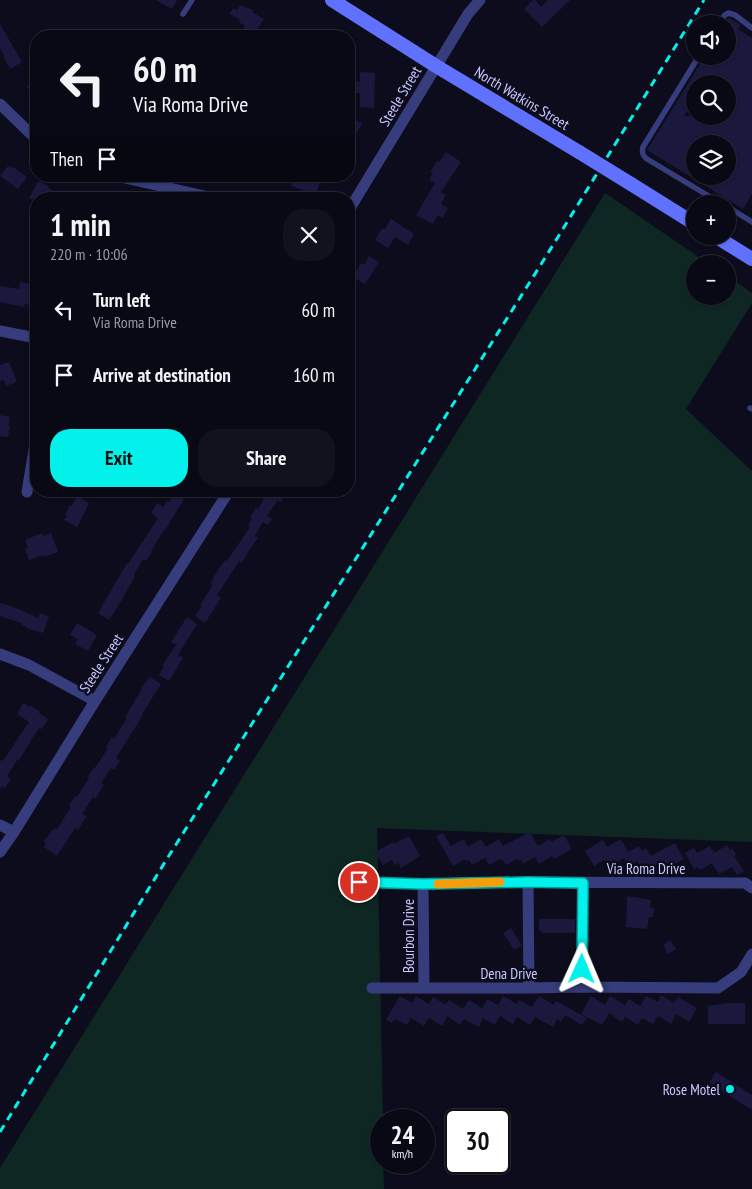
<!DOCTYPE html>
<html lang="en">
<head>
<meta charset="utf-8">
<style>
	body { margin:0; font-family:"PT Sans Narrow",sans-serif; background:#12121f; color:#f1f3f6; height:100vh; display:flex; flex-direction:column; font-size:19px; white-space:nowrap }
	* { box-sizing:border-box; margin:0 }
	p { font-size:16px; color:#999aa1 }
	.icon { flex:none; width:28px; height:28px; fill:none; stroke:currentColor; stroke-width:2; stroke-linecap:round; stroke-linejoin:round }
	.map { position:relative; flex:1; overflow:hidden }
	.drawer { position:absolute; left:30px; top:192px; width:325px; height:305px; display:flex; flex-direction:column; background:#090916; border-radius:20px; box-shadow:0 1px 4px #0004,0 0 0 1px #292a35 }
	.drawer>* { flex:none }
	.hud { position:absolute; left:30px; top:30px; width:325px; height:152px; border-radius:20px; box-shadow:0 1px 4px #0004,0 0 0 1px #292a35; background:#090916; color:#f1f3f6; overflow:hidden }
	.controls { position:absolute; left:686px; top:15px; display:grid; gap:10px }
	.controls a { display:grid; place-items:center; width:50px; height:50px; border-radius:50%; background:#090916; box-shadow:0 1px 4px #0004,0 0 0 1px #292a35; font-size:25px }
	.speed { position:absolute; left:370px; top:1109px; display:flex; gap:10px; font-size:25px; font-weight:700; text-align:center }
	.speed>* { display:grid; place-content:center; width:65px; height:65px; border-radius:50%; background:#090916; box-shadow:0 1px 4px #0004,0 0 0 1px #292a35; line-height:1 }
	.speed small { font-size:12px; font-weight:400 }
	.speed .limit { border:2px solid #111; border-radius:8px; background:#fff; color:#111 }
	.pin { position:absolute; display:grid; place-items:center; width:42px; height:42px; color:#fff; margin:-21px; border:2px solid #fff; border-radius:50%; box-shadow:0 1px 5px #0007 }
	.me { position:absolute; width:55px; margin:-28px; rotate:1deg; stroke-linejoin:round; filter:drop-shadow(0 0 4px #0008) }
	.turn { display:flex; align-items:center; gap:18px; height:105px; padding:0 20px; font-size:22px }
	.turn .icon { width:65px; height:65px; stroke-width:2.5 }
	.turn b { display:block; font-size:35px; line-height:42px }
	.then { display:flex; align-items:center; height:48px; padding:0 20px; background:#0003; gap:10px; font-size:19px }
	.round { display:grid; place-items:center; flex:none; width:52px; height:52px; border-radius:20px; background:#12121f }
	.head { display:flex; align-items:center; justify-content:space-between; height:85px; padding:0 20px }
	h1 { font-size:30px; font-weight:700; line-height:38px }
	.primary-button { display:flex; gap:10px; margin-top:auto; padding:10px 20px }
	.primary-button a { flex:1; height:58px; border-radius:20px; background:#02f1ea; color:#111; font-size:20px; font-weight:700; line-height:58px; text-align:center }
	.primary-button a+a { background:#12121f; color:#f1f3f6 }
	ul { padding:0; list-style:none }
	li { display:flex; align-items:center; gap:15px; height:65px; padding:0 20px }
	li div { flex:1 }
	li b { display:block; font-size:19px }
	li em { font-style:normal }
	.map>svg:first-child { display:block }
	.green { fill:#0f2723 }
	.building { fill:#1b183e; fill-rule:evenodd }
	.lines { fill:none; stroke-linecap:round; stroke-linejoin:round }
	.service { stroke:#373d7c; stroke-width:5.5 }
	.minor { stroke:#373d7c; stroke-width:11 }
	.secondary { stroke:#6071fe; stroke-width:14 }
	.rail { stroke:#02f1ea; stroke-width:3; stroke-dasharray:8 6; stroke-linecap:butt }
	.secondary-bridge { stroke:#6071fe; stroke-width:14 }
	.route-casing { stroke:#019d98; stroke-width:12 }
	.route { stroke:#02f1ea; stroke-width:9 }
	.slow { stroke:#f59e0b; stroke-width:9 }
	.poi-dot { fill:#02f1ea; stroke:#0c0c1d; stroke-width:2 }
	.labels { text-anchor:middle; dominant-baseline:central; stroke-width:5; stroke-linejoin:round; paint-order:stroke }
	.street-label { font-size:15px; fill:#c8c9ff; stroke:#0c0c1d }
	.poi-label { font-size:15px; fill:#c8c9ff; stroke:#0c0c1d; text-anchor:end }
</style>
</head>
<body>
<div class="map">
<svg width="752" height="1189" viewBox="0 0 752 1189">
	<rect width="100%" height="100%" fill="#0c0c1d"/>
	<path class="green" d="M605,193L709,264H695V296H728V276L752,293V303L686,409L752,471V842L377,828L383,1120H381V1162L383,1163L384,1189H0V1168Z"/>
	<path class="building" d="M156,0H177L172,9Z
		M533,0H535L541,7L548,0H570L542,27L524,9Z
		M240,5L253,10L252,12L264,19L253,36H249L241,32L245,26L239,22L240,20L230,14L233,8L237,10Z
		M729,18L741,25L738,29L752,38V194L743,209L647,150L705,56H728V19ZM695,84H728V116H684L695,99ZM695,144H728V176H695Z
		M0,24L22,62L10,69L4,58H5L0,48Z
		M360,72L375,73L374,108L360,107V93H352V82H360Z
		M36,78V96L27,87Z
		M349,116L362,124L349,146Z
		M446,152L461,162L441,192L446,195L441,204L448,208L443,218L438,215L433,224L416,215L435,183L429,180L433,173L430,172L437,161L439,162Z
		M8,166L12,168L13,167L27,177L18,189L0,176Z
		M294,176H307L320,181L316,194L308,191V192L291,186Z
		M38,181L49,186L48,188L58,193L55,199H29Z
		M391,219L414,234L408,245L395,237L388,248L375,240L381,230L383,228L385,229Z
		M369,256L379,262L365,284L353,277L361,263L364,265Z
		M20,282L31,284L29,293L36,294L35,306L24,304V307L0,302V286L19,289Z
		M9,362L17,382L6,386L4,380L0,381V365Z
		M0,415L10,417L8,426H10L8,437L0,436Z
		M176,491H189L165,530H164L151,551L152,552L146,561L143,559L134,575L135,576L121,601L109,620L98,613L103,604L127,563L128,564L158,518L151,513L157,503L163,507L167,501L169,502Z
		M264,491H287L281,502L278,500L267,516L272,519L268,525L263,522L255,536L258,538L248,552L242,563L239,561L217,595L221,598L205,623L195,616L202,606L200,605L213,585L210,584L214,578H213L225,560L227,561L250,527L248,525L252,519L250,518L256,508L258,509L267,493Z
		M77,496L89,503L77,527L64,520L67,516L65,515L70,505L72,506Z
		M42,533L43,536L51,533L58,552L44,557L43,555L29,560L25,549L28,548L25,541L27,540V539Z
		M0,603L14,607L38,618L40,613L49,617L43,633L26,628L27,627L22,625V623L0,616Z
		M187,617L197,624L178,655L183,658L169,681L159,675L164,667L162,666L176,645L171,642Z
		M77,623L97,635L88,651L75,644L78,639L70,635Z
		M150,677L161,684L142,714L143,715L116,758L120,761L114,770L111,768L101,783L104,785L95,799L93,797L82,814L87,816L78,830L75,828L57,856L44,847L46,843L44,841L52,830H53L55,828L57,829L71,807L69,806L75,796L77,797L89,778L88,777L94,767L95,768L108,748L106,747L112,737L114,739L127,718L125,717L142,689L141,688Z
		M23,703L29,707L30,706L40,711L39,713L48,719L42,729L39,728L19,760L18,759L7,776L11,779L5,788L2,786L0,789V760L3,761L29,722L17,714Z
		M530,832L538,846L550,839L551,842L564,835L572,849L554,859L552,856L539,864L535,857L523,864L521,860L519,861L517,859L506,865L503,860L501,861L500,859L489,865L485,858L472,865L469,860L466,861L465,859L453,866L436,836L443,833L451,846L464,839L468,847L481,839L486,847L499,839L503,846Z
		M409,836L420,856L401,868L398,863L395,865L392,860L383,865L375,852L393,842L394,844Z
		M621,839L628,852L639,846L642,851L646,848L651,856L675,843L684,859L666,869L664,866L660,867L658,864L647,870L646,868L643,871L637,861L628,866L624,858L611,866L608,861L606,862L604,860L594,866L585,851L603,840L607,847Z
		M727,845L730,850L732,848L737,855L734,856L744,871L737,875L732,867L719,874L712,863L700,870L698,867L694,869L685,853L694,848L697,853L710,846L714,853Z
		M627,896L651,900L650,907L654,908L653,917H649L647,929L626,927Z
		M539,919H575V933H543L539,930Z
		M511,928L521,944V946L514,950L503,933Z
		M670,940L676,949L668,954L663,945Z
		M661,995L674,1003L678,997L697,1008L689,1022L676,1014L671,1024L658,1016L653,1024L642,1018L638,1025L625,1017L622,1022L609,1013L602,1025L581,1014L591,996L605,1005L610,996L625,1005L629,999L640,1006L646,996L658,1002Z
		M400,996L412,1003L416,996L429,1004L433,997L446,1005L449,1000L463,1009L469,1000L482,1008L487,999L498,1005L503,996L517,1004L519,1000L532,1007L539,996L554,1005L556,1001L587,1018L582,1025L565,1015L561,1022L557,1019L553,1027L535,1017L530,1025L517,1017L513,1024L500,1016L495,1025L483,1018L479,1027L464,1019L460,1025L447,1016L442,1026L429,1018L424,1026L411,1018L407,1025L395,1019L392,1023L386,1020Z
		M728,1003H745V1024H708V1006Z
		M716,1072L752,1095V1110L709,1083Z"/>
	<g class="lines">
		<path class="service" d="M183,14L192,0
			M719,24L724,16L728,13L735,15L752,28
			M699,56L643,147C642,152 642,155 647,159L722,204
			M728,207L752,222
			M750,408L752,409"/>
		<path class="minor" d="M0,104L36,139
			M116,176L218,199
			M349,210L468,14L480,0
			M0,331L36,338
			M27,492L36,438
			M0,654L29,665L95,701
			M0,825L14,832
			M0,852L14,832L95,701L229,491
			M359,882L423,884L528,882L745,883L752,888
			M528,882L529,988
			M423,884L424,987
			M582,987L583,883
			M372,988H529L582,987L718,988L741,972L752,954"/>
		<path class="secondary" d="M332,0L436,66L579,152
			M631,184L695,224
			M715,236L752,259"/>
		<path class="rail" d="M0,1132L165,862L545,258L704,0"/>
		<path class="secondary-bridge" d="M579,152L631,184"/>
	</g>
	<g class="lines">
		<g class="route-casing">
			<path id="route" d="M359,882L423,884L528,882L583,883L582,969"/>
		</g>
		<use href="#route" class="route"/>
		<path class="slow" d="M438,884L500,882"/>
	</g>
	<circle class="poi-dot" cx="730" cy="1089" r="5"/>
	<g class="labels">
		<g class="street-label">
			<text transform="translate(400 96) rotate(-59)">Steele Street</text>
			<text transform="translate(522 98) rotate(31)">North Watkins Street</text>
			<text transform="translate(101 663) rotate(-57)">Steele Street</text>
			<text x="646" y="868">Via Roma Drive</text>
			<text transform="translate(408 936) rotate(-90)">Bourbon Drive</text>
			<text x="509" y="973">Dena Drive</text>
		</g>
		<g class="poi-label">
			<text x="720" y="1089">Rose Motel</text>
		</g>
	</g>
</svg>
<div class="controls">
<a><svg class="icon" aria-label="sound" viewBox="0 0 24 24"><path d="M4 9h4l5-4v14l-5-4H4zM17 9q2 3 0 6"/></svg></a>
<a><svg class="icon" aria-label="search" viewBox="0 0 24 24"><circle cx="10" cy="10" r="6"/><path d="M15 15l6 6"/></svg></a>
<a><svg class="icon" aria-label="layers" viewBox="0 0 24 24"><path d="M12 4l9 5-9 5-9-5zM3 14l9 5 9-5"/></svg></a>
<a>+</a>
<a>−</a>
</div>
<div class="speed"><div>24<small>km/h</small></div><div class="limit">30</div></div>
<div class="pin" style="left:359px;top:882px;background:#d93025"><svg class="icon" aria-label="arrive" viewBox="0 0 24 24"><path d="M6 21V4h12l-3 4 3 4H6"/></svg></div>
<svg class="me" style="left:582px;top:969px" viewBox="-20 -20 40 40"><path d="M0-17L14 15 0 8-14 15z" fill="#02f1ea" stroke="#fff" stroke-width="4"/></svg>
<div class="hud">
<div class="turn"><svg class="icon" aria-label="left" viewBox="0 0 24 24"><path d="M17 20v-9H6M10 6l-5 5 5 5"/></svg><div><b>60 m</b>Via Roma Drive</div></div>
<div class="then">Then<svg class="icon" aria-label="arrive" viewBox="0 0 24 24"><path d="M6 21V4h12l-3 4 3 4H6"/></svg></div>
</div>
<section class="drawer">
<div class="head"><div><h1>1 min</h1><p>220 m · 10:06</p></div><a class="round"><svg class="icon" aria-label="close" viewBox="0 0 24 24"><path d="M6 6l12 12M18 6L6 18"/></svg></a></div>
<ul>
<li><svg class="icon" aria-label="left" viewBox="0 0 24 24"><path d="M17 20v-9H6M10 6l-5 5 5 5"/></svg><div><b>Turn left</b><p>Via Roma Drive</p></div><em>60 m</em></li>
<li><svg class="icon" aria-label="arrive" viewBox="0 0 24 24"><path d="M6 21V4h12l-3 4 3 4H6"/></svg><div><b>Arrive at destination</b></div><em>160 m</em></li>
</ul>
<div class="primary-button"><a>Exit</a><a>Share</a></div>
</section>
</div>
</body>
</html>
